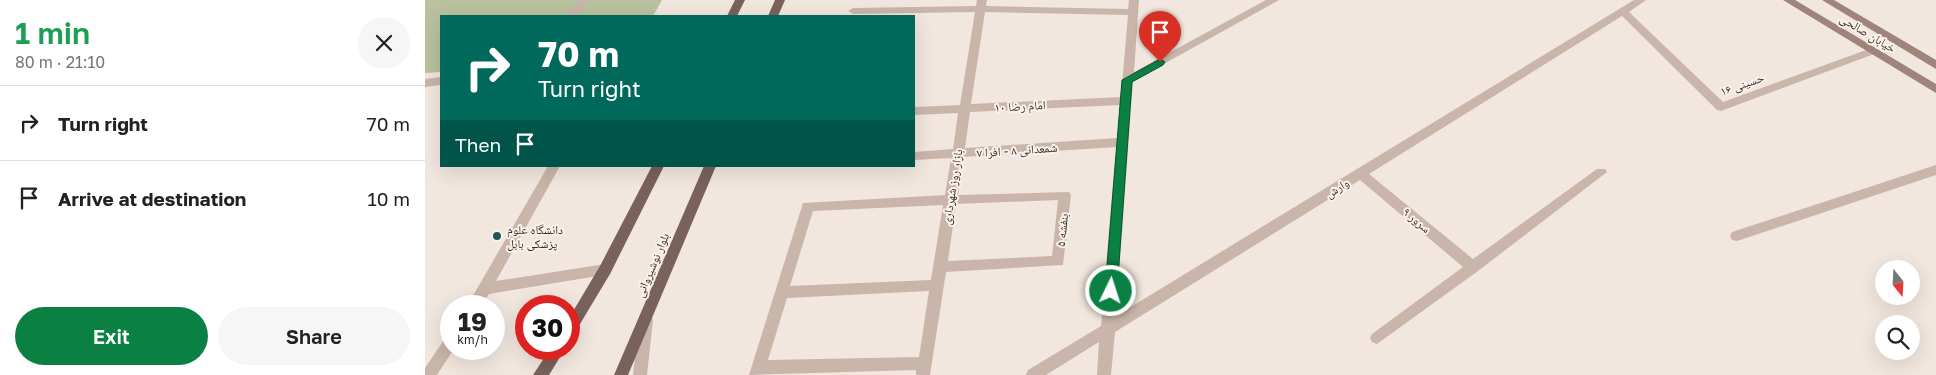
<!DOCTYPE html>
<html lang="en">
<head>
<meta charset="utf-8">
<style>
	body { margin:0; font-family:"Golos Text","Noto Naskh Arabic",sans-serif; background:#f6f6f6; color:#222; height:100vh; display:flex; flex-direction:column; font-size:19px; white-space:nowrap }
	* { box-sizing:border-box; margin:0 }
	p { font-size:16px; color:#767676 }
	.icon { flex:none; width:28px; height:28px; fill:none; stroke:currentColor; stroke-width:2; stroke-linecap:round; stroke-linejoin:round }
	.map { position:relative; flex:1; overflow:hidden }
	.sheet { display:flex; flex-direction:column; background:#fff; width:425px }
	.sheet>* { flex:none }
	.top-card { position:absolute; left:15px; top:15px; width:475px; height:152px; border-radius:0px; box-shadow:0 5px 20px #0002; background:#00695c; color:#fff; overflow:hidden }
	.needle { width:32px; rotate:162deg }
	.buttons { position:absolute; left:1450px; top:260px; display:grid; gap:10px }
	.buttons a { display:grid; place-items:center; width:45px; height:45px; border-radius:50%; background:#fff; box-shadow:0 5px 20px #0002; font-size:25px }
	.speed { position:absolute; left:15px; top:295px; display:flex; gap:10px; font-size:25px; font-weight:700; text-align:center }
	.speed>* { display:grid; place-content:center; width:65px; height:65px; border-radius:50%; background:#fff; box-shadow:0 5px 20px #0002; line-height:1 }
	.speed small { font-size:12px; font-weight:400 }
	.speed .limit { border:8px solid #d22; background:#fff; color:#111 }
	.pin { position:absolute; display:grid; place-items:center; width:42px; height:42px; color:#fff; margin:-51px -21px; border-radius:50% 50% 50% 0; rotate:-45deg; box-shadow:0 0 5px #0007 }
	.pin .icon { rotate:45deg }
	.me { position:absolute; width:55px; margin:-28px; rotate:4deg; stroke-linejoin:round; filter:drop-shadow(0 0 4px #0008) }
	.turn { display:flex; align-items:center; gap:18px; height:105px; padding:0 15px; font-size:22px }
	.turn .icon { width:65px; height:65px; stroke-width:2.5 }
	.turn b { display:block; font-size:35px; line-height:42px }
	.then { display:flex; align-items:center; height:48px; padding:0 15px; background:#0003; gap:10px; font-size:19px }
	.round { display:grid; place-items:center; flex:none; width:52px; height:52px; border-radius:26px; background:#f6f6f6 }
	.head { display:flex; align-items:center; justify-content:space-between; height:85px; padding:0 15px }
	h1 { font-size:30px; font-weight:600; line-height:38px; color:#1e9e55 }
	.cta { display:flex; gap:10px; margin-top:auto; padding:10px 15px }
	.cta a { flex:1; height:58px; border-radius:30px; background:#0b8043; color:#fff; font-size:20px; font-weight:600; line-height:58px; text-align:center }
	.cta a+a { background:#f6f6f6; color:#222 }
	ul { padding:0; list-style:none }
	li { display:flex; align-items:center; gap:15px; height:75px; padding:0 15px; border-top:1px solid #e0e0e0 }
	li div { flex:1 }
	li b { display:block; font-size:19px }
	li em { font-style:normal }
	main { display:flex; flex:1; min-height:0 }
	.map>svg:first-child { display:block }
	.green { fill:#b9c19e }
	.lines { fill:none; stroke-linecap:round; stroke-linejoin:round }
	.lane { fill:#cab5aa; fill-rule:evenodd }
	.street { fill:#cab5aa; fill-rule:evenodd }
	.secondary { fill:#9e847b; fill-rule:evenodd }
	.primary { fill:#79625b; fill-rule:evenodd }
	.route { fill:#0b8043; stroke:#07532c }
	.poi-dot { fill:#1f5957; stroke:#faf1ea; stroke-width:2 }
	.labels { text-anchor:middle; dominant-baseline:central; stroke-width:4; stroke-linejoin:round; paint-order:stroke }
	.street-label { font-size:12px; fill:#382c29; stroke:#faf1ea }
	.poi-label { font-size:12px; fill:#382c29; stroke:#faf1ea; text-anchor:start }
</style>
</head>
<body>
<main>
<section class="sheet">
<div class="head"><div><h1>1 min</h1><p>80 m · 21:10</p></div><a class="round"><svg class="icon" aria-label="close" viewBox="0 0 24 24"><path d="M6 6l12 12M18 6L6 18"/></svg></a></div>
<ul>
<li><svg class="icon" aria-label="right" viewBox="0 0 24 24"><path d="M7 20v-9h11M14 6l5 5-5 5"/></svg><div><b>Turn right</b></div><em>70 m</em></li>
<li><svg class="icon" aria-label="arrive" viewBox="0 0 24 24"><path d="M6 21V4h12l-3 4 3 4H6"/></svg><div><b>Arrive at destination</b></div><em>10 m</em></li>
</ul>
<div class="cta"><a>Exit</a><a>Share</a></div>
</section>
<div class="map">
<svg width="1511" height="375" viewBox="0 0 1511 375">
	<rect width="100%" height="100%" fill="#f2e7de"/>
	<path class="green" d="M0,0H237L228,16H16V72L0,73Z"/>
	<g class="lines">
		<path class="lane" d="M155,0H165L151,16H141Z
			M16,77V85L0,87V79Z
			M123,166H135L71,281L180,264L185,266L187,270L185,274L64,294L56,306H42Z
			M26,335V349H29L12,375H0V368L21,337Z"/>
		<path class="street" d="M552,0H562L561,6L703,9L704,0H714L709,72L841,0H854L708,81L691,316L1209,0H1221L1204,12L1298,102L1444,49H1452L1453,51L1452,53L1296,111L1292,110L1197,16L944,174L1048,259L1172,169H1180L1182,172L1053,271L952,344L947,342L945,338L947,334L1038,267L935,180L690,332L686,375H672L674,342L621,375H601L603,370L676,326L691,147L538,157L533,195L644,192L646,195L638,265L521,272L505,375H491V370L324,375L378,203L520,195L526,158L489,160V152L528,149L533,113L489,115V107L535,105L550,12L428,14L423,11L428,8L551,6ZM560,12L703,15L696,97L546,104ZM695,105L692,138L540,148L545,112ZM633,200L627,256L523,261L531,204ZM518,205L506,280L365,286L388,211ZM504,291L494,357L343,360L362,298Z
			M1511,165V175L1312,241L1307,240L1305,236L1307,232Z
			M221,314L226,316L228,320L222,375H208L214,320L216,316Z"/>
		<path class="secondary" d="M1358,0H1370L1511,84V93Z
			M1397,0H1409L1511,60V69Z"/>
		<path class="primary" d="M310,0H320L312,16H302Z
			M350,0H360L353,16H343Z
			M227,166H239L185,274L149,334L144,336V318L175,266Z
			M279,166H291L203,375H189Z
			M125,349H140L124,375H108Z"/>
	</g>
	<path class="route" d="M735,59L740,62L738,65L707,82L692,291L686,296L680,291L697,80Z"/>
	<circle class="poi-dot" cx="72" cy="236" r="5"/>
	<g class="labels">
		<g class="street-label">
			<text transform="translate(1443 33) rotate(31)">خيابان صالحی</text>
			<text transform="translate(1317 84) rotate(-19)">حسینی ۱۶</text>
			<text transform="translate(595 106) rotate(-3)">امام رضا ۱۰</text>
			<text transform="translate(592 150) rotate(-4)">شمعدانی ۸ - افرا ۷</text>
			<text transform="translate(527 187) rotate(-81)">بازار روز شهرداری</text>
			<text transform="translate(912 188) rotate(-32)">وارش</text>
			<text transform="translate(992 220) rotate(40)">سرور ۹</text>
			<text transform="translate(637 230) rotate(-84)">بنفشه ۵</text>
			<text transform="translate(227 265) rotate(-67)">بلوار نوشیروانی</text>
		</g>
		<g class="poi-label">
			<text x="82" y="229">دانشگاه علوم<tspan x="82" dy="14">پزشکی بابل</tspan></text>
		</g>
	</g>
</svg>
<div class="buttons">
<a><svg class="needle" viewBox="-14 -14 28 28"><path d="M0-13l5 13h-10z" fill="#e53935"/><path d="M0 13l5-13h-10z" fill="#767676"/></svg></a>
<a><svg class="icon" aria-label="search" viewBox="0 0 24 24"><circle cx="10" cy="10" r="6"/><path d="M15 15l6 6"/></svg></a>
</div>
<div class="speed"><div>19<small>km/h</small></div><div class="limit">30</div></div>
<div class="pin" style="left:735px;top:62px;background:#d93025"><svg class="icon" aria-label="arrive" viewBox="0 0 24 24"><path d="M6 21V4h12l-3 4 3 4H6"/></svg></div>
<svg class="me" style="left:686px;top:291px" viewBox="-20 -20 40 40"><circle r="17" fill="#0b8043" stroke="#fff" stroke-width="3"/><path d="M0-11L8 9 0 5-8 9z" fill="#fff"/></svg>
<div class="top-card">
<div class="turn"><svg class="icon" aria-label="right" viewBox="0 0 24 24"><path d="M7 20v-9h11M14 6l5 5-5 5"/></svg><div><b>70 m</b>Turn right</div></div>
<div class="then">Then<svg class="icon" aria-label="arrive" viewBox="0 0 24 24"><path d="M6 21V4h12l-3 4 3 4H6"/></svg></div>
</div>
</div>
</main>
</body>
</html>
